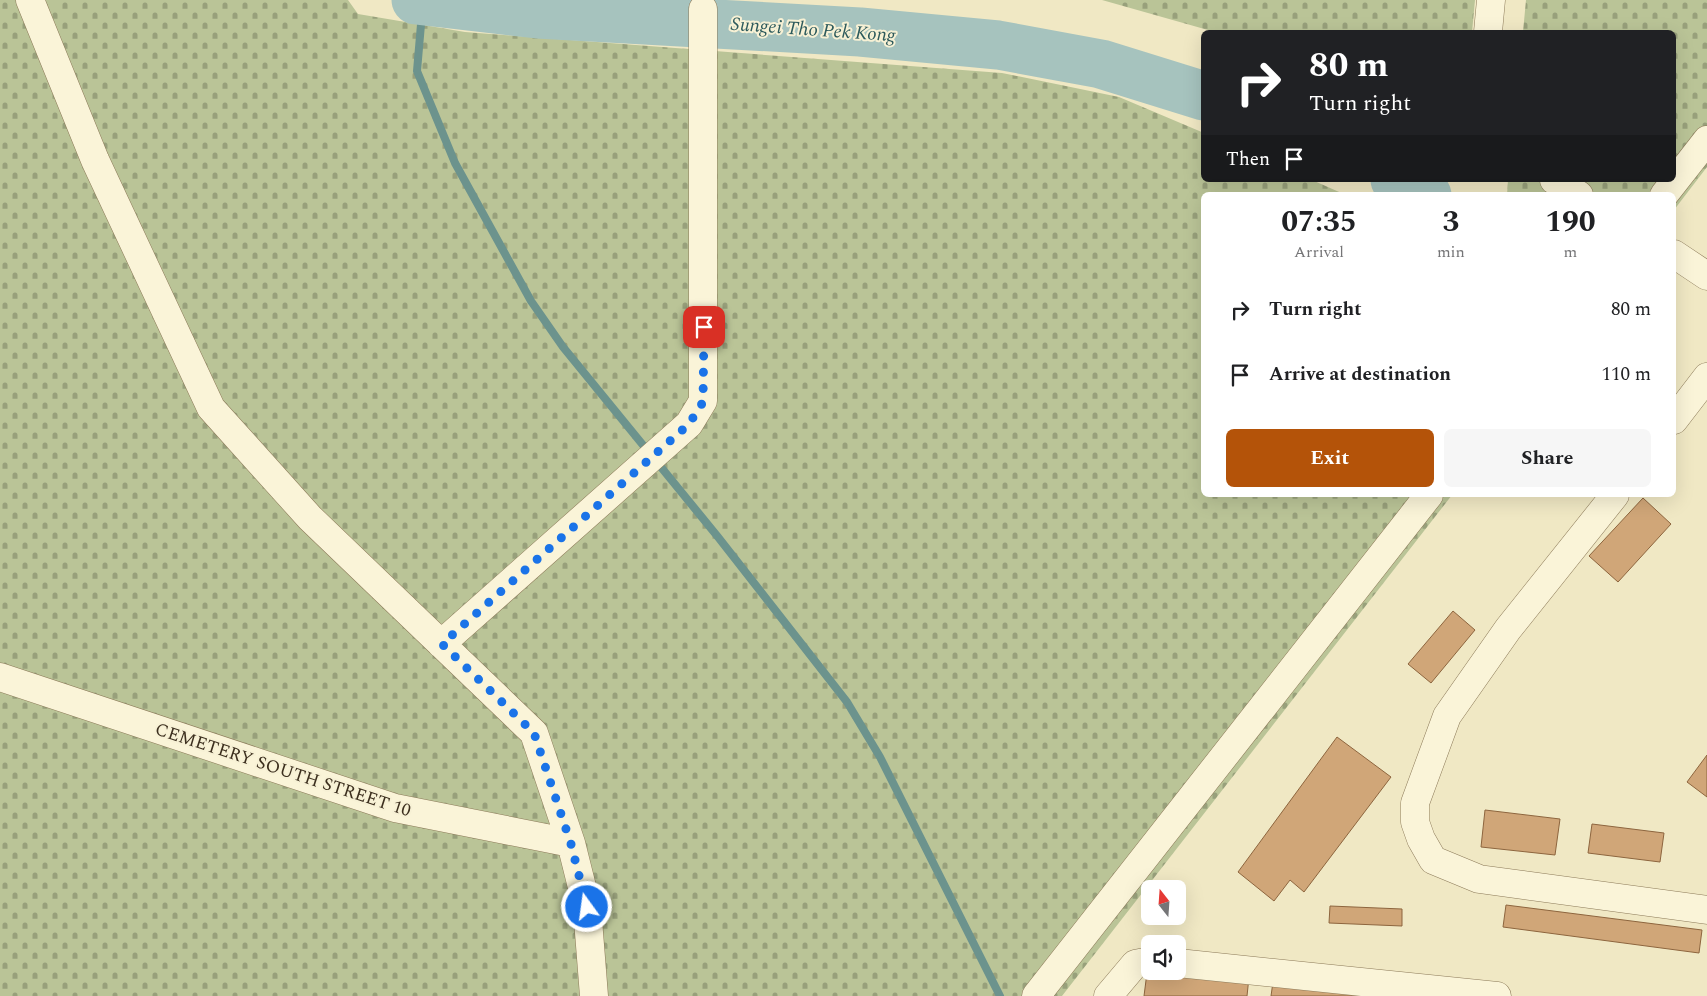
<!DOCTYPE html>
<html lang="en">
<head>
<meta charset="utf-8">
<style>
	body { margin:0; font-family:Spectral,serif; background:#f6f6f6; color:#202124; height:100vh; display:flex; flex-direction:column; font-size:19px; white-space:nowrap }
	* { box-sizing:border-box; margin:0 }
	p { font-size:16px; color:#757577 }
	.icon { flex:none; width:28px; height:28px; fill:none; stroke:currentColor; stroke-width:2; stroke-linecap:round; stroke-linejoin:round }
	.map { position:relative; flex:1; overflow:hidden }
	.details { position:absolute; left:1201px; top:192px; width:475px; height:305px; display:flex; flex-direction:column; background:#fff; border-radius:8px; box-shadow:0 5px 20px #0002 }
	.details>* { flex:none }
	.top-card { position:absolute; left:1201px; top:30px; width:475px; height:152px; border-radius:8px; box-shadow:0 5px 20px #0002; background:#202124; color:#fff; overflow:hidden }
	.needle { width:32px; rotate:343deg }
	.controls { position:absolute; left:1141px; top:880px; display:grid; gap:10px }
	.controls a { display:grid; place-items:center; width:45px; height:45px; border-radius:8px; background:#fff; box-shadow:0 5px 20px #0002; font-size:25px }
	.pin { position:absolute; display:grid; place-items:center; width:42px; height:42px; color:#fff; margin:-21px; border-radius:10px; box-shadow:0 2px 8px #0006 }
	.me { position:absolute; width:55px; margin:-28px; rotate:346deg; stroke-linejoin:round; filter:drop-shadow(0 0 4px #0008) }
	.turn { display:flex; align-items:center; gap:18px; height:105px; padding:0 25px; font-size:22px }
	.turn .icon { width:65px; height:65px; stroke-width:2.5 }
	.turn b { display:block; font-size:35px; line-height:42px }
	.then { display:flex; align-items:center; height:48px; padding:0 25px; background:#0003; gap:10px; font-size:19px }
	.eta { display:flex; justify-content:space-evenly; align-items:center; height:85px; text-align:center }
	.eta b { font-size:30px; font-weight:700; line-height:35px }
	.button { display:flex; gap:10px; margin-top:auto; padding:10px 25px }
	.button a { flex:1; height:58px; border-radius:8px; background:#b45309; color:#fff; font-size:20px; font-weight:700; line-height:58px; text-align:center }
	.button a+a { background:#f6f6f6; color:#202124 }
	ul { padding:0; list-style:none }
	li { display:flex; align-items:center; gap:15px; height:65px; padding:0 25px }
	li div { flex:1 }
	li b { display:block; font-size:19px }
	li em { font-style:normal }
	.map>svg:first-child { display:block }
	.cemetery { fill:url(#cemetery-stones) }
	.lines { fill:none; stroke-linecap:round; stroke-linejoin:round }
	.stream { stroke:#6c938d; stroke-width:8 }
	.river { stroke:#a6c3be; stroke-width:49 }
	.building { fill:#d0a678; stroke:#8d653e }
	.minor-casing { stroke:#8c7a59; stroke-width:29 }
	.minor { stroke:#faf4d8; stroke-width:28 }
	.route { stroke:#1a73e8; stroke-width:9; stroke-dasharray:0 16.2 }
	.labels { text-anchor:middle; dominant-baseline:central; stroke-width:4; stroke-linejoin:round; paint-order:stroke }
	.street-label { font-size:18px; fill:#3c2f1e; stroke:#f7f1d5 }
	.water-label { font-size:19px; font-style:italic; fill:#2d5a5c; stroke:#f7f1d5 }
</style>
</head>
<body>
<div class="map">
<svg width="1707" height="996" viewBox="0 0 1707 996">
	<defs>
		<pattern id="cemetery-stones" width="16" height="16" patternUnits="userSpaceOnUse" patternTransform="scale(1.25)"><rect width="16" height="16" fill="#bac497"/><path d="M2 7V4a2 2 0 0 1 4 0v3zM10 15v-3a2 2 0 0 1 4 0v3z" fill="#98a07b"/></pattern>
	</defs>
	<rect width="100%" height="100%" fill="#f0e8c4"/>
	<path class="cemetery" d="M0,0H348L358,14L465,32L1002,73L1119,97L1204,133V180H1312L1346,195H1204V495H1452L1062,996H0Z
		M1102,0H1475L1472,32H1215Z
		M1526,0H1707V167L1674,210V195H1507L1508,180H1674V32H1523Z"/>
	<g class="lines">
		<path class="stream" d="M423,1L417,71L455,163L531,301L563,347L718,537L847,702L880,757L1000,996"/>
		<path class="river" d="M416,0L537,14L860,32L998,45L1101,64L1204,96
			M1395,180L1427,195"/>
	</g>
	<path class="building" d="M1643,498L1671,524L1618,582L1589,556Z
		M1453,611L1475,630L1431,683L1408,664Z
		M1337,737L1391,777L1304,892L1290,880L1274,901L1238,872Z
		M1707,755V797L1687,782Z
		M1485,810L1560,819L1555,855L1481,847Z
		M1592,824L1664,833L1660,862L1588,853Z
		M1506,905L1702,930L1699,953L1503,927Z
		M1330,906L1402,909V926L1329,923Z
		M1148,965L1150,971L1249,977L1247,996H1144Z
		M1273,982L1383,996H1271Z"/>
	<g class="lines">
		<g class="minor-casing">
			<path id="minor" d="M30,0L95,160L211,408L310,518L534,733L571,843L587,907L594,996
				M1488,32L1491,0
				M1554,180L1579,195
				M1664,195L1707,140
				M1674,254L1707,276
				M1674,420L1707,377
				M1615,495L1508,629L1447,716L1415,803V822L1421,839L1433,860L1479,879L1707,910
				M441,644L689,424L703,401V9
				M0,677L395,808L571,843
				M1178,963L1497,996
				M1036,996L1429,495
				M1108,996L1135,964L1150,961"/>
		</g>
		<use href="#minor" class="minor"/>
	</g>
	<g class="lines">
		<path class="route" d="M587,907L571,844L534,733L442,644L689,424L703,402L704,327"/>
	</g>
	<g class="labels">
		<g class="street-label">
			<text transform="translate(283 770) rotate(18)">CEMETERY SOUTH STREET 10</text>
		</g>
		<g class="water-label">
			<text transform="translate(813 30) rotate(4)">Sungei Tho Pek Kong</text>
		</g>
	</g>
</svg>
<div class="controls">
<a><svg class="needle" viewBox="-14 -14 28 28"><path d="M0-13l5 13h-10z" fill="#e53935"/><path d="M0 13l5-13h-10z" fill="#757577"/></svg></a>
<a><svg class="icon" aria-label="sound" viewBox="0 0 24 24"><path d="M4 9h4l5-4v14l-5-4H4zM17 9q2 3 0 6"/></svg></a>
</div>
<div class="pin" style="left:704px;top:327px;background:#d93025"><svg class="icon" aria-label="arrive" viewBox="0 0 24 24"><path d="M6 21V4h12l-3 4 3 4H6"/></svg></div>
<svg class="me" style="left:587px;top:907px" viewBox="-20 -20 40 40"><circle r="17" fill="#1a73e8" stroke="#fff" stroke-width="3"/><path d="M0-11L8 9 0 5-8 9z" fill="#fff"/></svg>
<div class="top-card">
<div class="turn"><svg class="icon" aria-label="right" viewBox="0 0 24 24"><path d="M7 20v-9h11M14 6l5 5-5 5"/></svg><div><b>80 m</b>Turn right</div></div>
<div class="then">Then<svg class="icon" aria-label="arrive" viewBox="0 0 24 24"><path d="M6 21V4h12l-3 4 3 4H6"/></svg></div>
</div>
<section class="details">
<div class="eta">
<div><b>07:35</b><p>Arrival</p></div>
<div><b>3</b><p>min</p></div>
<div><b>190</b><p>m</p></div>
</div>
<ul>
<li><svg class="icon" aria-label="right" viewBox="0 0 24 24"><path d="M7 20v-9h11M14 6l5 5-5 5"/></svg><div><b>Turn right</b></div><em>80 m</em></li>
<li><svg class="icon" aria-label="arrive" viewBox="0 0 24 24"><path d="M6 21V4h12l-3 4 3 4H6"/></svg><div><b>Arrive at destination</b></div><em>110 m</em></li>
</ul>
<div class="button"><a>Exit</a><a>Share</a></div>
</section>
</div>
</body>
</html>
